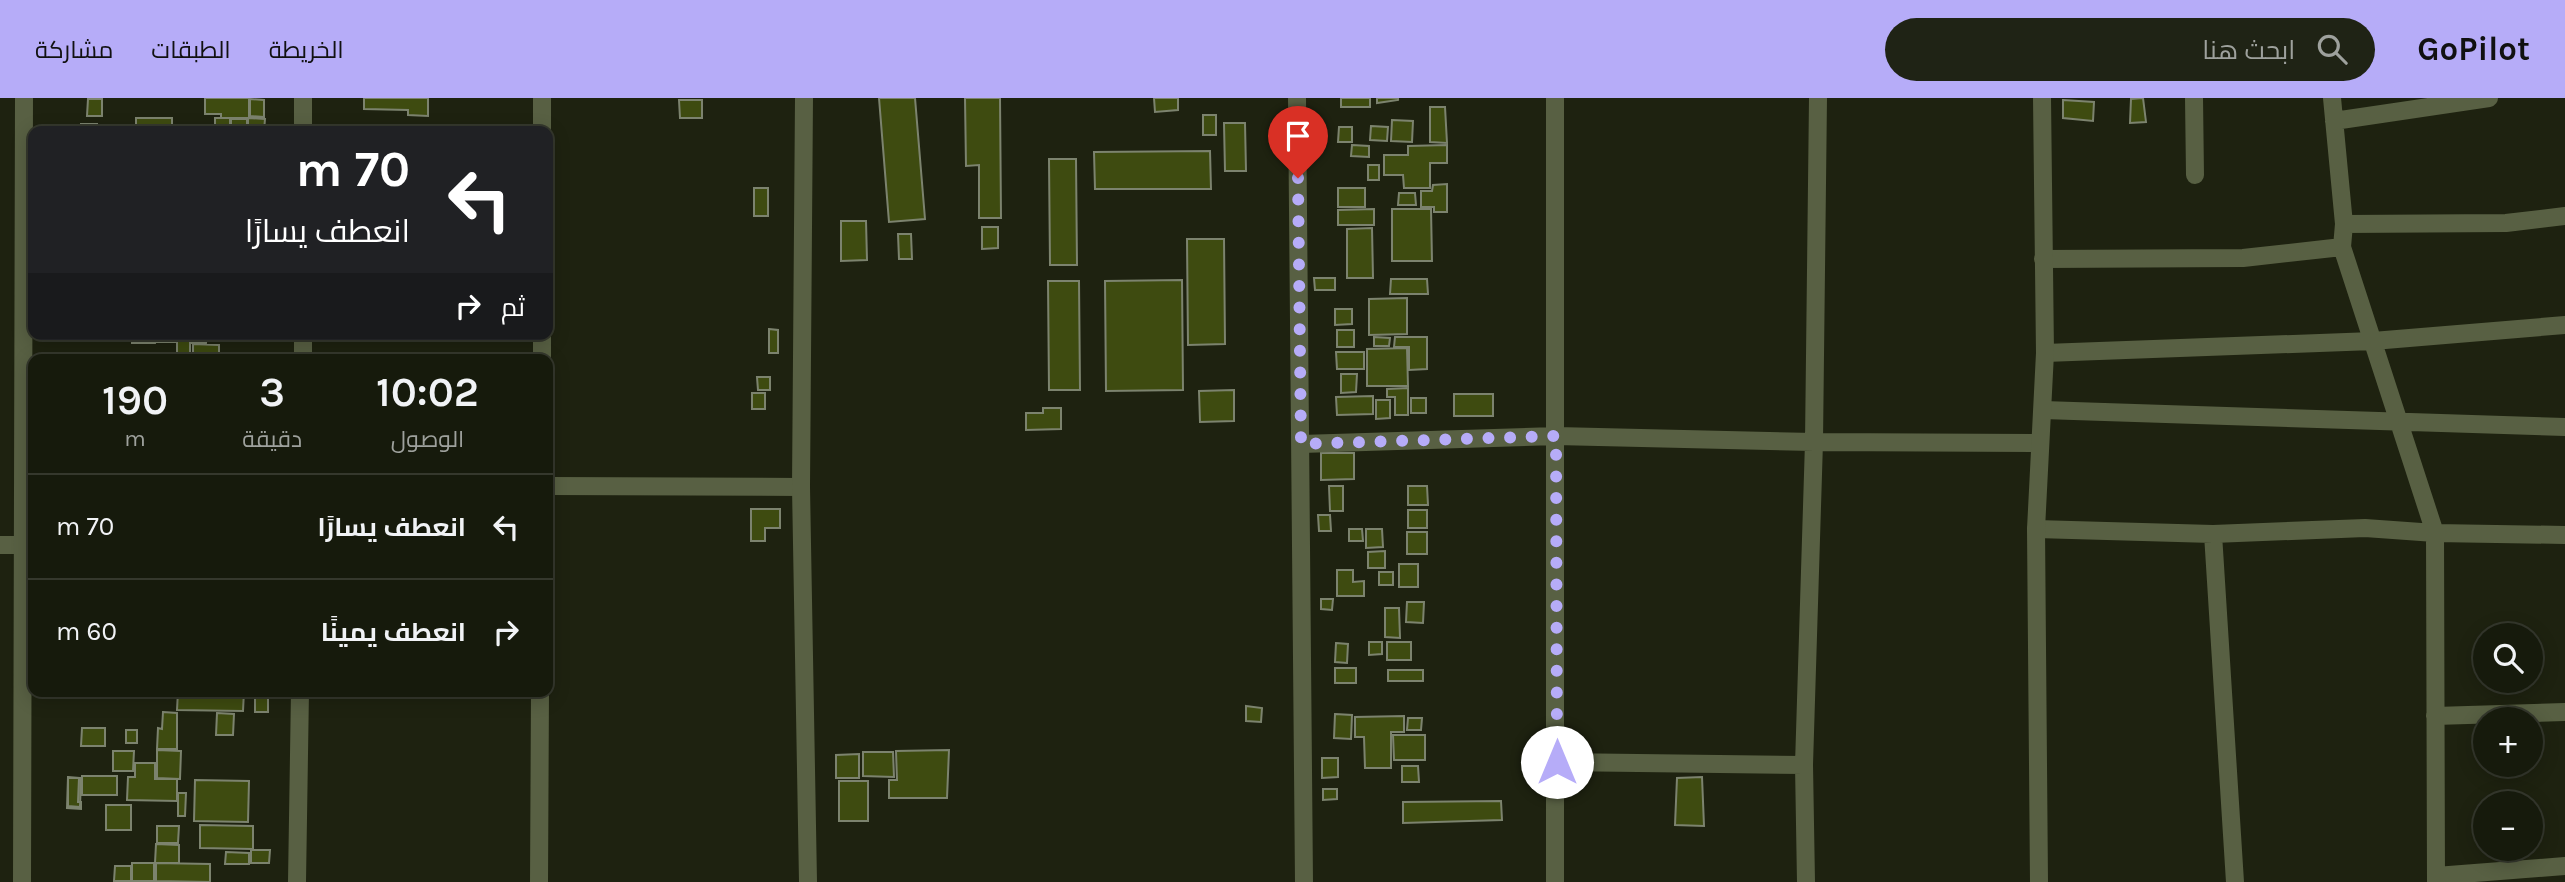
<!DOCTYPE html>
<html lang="ar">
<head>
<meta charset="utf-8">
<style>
	body { margin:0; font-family:Karla,Cairo,sans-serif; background:#1f2315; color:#f1f3f6; direction:rtl; height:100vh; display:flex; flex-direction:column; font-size:26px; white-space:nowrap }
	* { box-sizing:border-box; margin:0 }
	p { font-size:23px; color:#9ea19d }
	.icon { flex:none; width:38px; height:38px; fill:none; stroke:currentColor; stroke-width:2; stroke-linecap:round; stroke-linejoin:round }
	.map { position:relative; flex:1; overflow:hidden; direction:ltr }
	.details { position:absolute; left:28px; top:256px; width:525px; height:343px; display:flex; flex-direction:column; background:#161a0c; border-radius:14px; box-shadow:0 4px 18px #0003,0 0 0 2px #35382d; direction:rtl }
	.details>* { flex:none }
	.banner { position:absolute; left:28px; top:28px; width:525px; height:214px; border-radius:14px; box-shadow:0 4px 18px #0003,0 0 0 2px #35382d; direction:rtl; background:#202124; color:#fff; overflow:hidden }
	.buttons { position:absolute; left:2473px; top:525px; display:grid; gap:14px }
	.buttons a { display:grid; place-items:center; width:70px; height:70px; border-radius:50%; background:#161a0c; box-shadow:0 4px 18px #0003,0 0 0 2px #35382d; font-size:35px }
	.pin { position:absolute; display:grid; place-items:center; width:60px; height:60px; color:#fff; margin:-72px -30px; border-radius:50% 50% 50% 0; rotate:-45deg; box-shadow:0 0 7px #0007 }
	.pin .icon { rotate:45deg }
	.me { position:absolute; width:77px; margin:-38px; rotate:0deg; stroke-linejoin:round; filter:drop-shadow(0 0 5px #0008) }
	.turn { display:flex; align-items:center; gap:24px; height:147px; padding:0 28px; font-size:32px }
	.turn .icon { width:91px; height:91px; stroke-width:2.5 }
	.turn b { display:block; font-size:49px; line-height:60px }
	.then { display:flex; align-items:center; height:66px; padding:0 28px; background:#0003; gap:14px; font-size:26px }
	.eta { display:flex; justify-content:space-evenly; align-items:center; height:119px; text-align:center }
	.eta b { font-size:42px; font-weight:600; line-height:49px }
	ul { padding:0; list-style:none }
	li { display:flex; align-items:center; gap:21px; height:105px; padding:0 28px; border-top:2px solid #35382d }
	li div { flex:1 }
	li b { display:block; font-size:26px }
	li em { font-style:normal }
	header { display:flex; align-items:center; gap:42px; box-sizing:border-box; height:98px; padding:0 35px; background:#b6acf8; color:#111 }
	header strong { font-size:33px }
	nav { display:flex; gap:38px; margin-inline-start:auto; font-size:24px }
	.search { width:490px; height:63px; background:#1f2315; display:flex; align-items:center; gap:18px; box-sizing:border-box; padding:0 24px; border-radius:38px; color:#9ea19d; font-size:26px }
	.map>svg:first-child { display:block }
	.building { fill:#3e4b10; stroke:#7c836e; stroke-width:2 }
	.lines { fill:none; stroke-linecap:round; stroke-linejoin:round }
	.minor { stroke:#586043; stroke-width:18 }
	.tertiary { stroke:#586043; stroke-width:18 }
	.route { stroke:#b6acf8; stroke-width:12; stroke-dasharray:0 21.6 }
</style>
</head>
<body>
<header>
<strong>GoPilot</strong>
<div class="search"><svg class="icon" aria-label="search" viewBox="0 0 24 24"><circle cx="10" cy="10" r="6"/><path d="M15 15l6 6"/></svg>ابحث هنا</div>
<nav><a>الخريطة</a><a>الطبقات</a><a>مشاركة</a></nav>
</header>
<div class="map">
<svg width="2565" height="784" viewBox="0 0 2565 784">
	<rect width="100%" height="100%" fill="#1e2210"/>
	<path class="building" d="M205,0H249V20H221V16H205Z
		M364,0H428V18L408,17V12L364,11Z
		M879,0H915L925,121L889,124Z
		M965,0H1000L1001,120H979V67L966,68Z
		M1154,0H1178V12L1155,14Z
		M1341,0H1370V9H1341Z
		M1377,0H1398V2L1377,5Z
		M2143,0L2146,24L2130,25L2131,1Z
		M88,1H102V18H87Z
		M250,1L264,2V19L250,18Z
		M679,2H702V20H680Z
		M2063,2L2094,4L2093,23L2063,20Z
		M1430,9H1445L1447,45L1430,44Z
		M1203,17H1216V37H1203Z
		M136,20H172V33H136Z
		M215,20H230V33H215Z
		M248,20L265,21L264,33H248Z
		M231,21H247V33H231Z
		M1392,22L1413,23L1412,44L1391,43Z
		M1224,25H1245L1246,73H1225Z
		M81,26H97V33H81Z
		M1371,28L1388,29L1387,43L1370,42Z
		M1339,29H1352V44H1338Z
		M1352,47L1369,48V59L1351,58Z
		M1447,47V65H1430V90H1404L1403,77H1384V57H1408V48Z
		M1210,53L1211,91H1095L1094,54Z
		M1049,61H1076L1077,167H1050Z
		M1368,67H1379V82H1368Z
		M1447,86V114H1434V109H1421V93H1432L1433,87Z
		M754,90H768V118H754Z
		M1338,90H1365V109H1338Z
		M1399,95H1415L1416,107H1398Z
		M1374,111V127H1338V112Z
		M1392,111H1431L1432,163H1392Z
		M841,123H866L867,162L841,163Z
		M982,129H998V150L982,151Z
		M1372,130L1373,180H1347V131Z
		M898,136H911L912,161H899Z
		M1187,141H1224L1225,246L1188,247Z
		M1314,180H1335V192H1315Z
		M1391,181H1427L1428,196H1390Z
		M1182,182L1183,292L1106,293L1105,183Z
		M1048,183H1079L1080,292H1049Z
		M1407,200V236L1369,237V201Z
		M1335,211H1352V226L1335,227Z
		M769,231L778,232V255H769Z
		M1337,232H1354V249H1337Z
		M132,236H156L155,245H132Z
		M157,236H176V244H156Z
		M177,236H207L206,245H190V261H177Z
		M268,236H280V242H267Z
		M1374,239L1390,240L1389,248H1374Z
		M1395,239H1427V271L1409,272V249H1394Z
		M193,246L219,247V261H193Z
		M1407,250L1408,288H1367V251Z
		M1336,254H1364V271H1337Z
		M1341,276H1357L1356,294L1341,295Z
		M757,279H770V292H758Z
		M1408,290V317H1395V299H1387V291Z
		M1234,292V323L1200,324L1199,293Z
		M752,295H765V311H752Z
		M1454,296H1493V318H1454Z
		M1373,298V316L1337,317L1336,299Z
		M1411,300H1426V315H1411Z
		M1376,302H1390V320L1376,321Z
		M1043,310H1061V331L1026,332V315H1043Z
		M1321,355H1354V381L1321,382Z
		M1329,388H1343V413H1330Z
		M1408,388H1427L1428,407H1408Z
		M751,411H780V430H765V443H751Z
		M1408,412H1427V430H1408Z
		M1318,417H1330L1331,433H1319Z
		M1349,431H1362L1363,443H1349Z
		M1366,431H1382L1383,449L1366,450Z
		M1407,434H1427V456H1407Z
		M1385,453V470H1368V454Z
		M1399,466H1418V489H1399Z
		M1337,472H1353V484L1364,483V498H1337Z
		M1379,474H1393V487H1379Z
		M1321,501H1333L1332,512L1321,511Z
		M1407,504H1424L1423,525L1406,524Z
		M1385,510H1399L1400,540L1385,539Z
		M1369,544H1382V556L1369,557Z
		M1387,544H1411V562H1387Z
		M1336,545L1348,546L1347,565L1335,564Z
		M1335,570H1356V585H1335Z
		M1388,572H1423V583H1388Z
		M178,593H244L243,613L177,612Z
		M255,599H268V614H255Z
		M1246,608L1262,610L1261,624L1246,623Z
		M163,614L177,615V651H157L158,630L162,631Z
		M217,615L234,616L233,637H216Z
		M1335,616L1352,617L1351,641L1334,640Z
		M1404,618V634H1391V670H1365L1364,639H1355V619Z
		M1408,620H1422L1421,632H1407Z
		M82,630H105V648H81Z
		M126,632H137V645H126Z
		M1393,637H1425V662H1394Z
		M157,652L181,653L180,681L157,680Z
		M949,652L947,700H889V682H897L896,653Z
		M113,653H134L133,673H113Z
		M863,654H893L894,679L863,678Z
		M859,656V680H836V657Z
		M1322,660H1338V679L1322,680Z
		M135,665H155V681H177V703L127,702L128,679H135Z
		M1402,668H1418L1419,684H1402Z
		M82,678H117V697H82Z
		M68,679L79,680L78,704H81V711L67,710Z
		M1702,679L1704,728L1675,727L1677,680Z
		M68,680H81L80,709L68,708Z
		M195,682L249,683L248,724L194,723Z
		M839,683H868V723H839Z
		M1323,691H1337V701L1323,702Z
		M178,695H186L185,718H178Z
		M1501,703L1502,722L1403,725V704Z
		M106,707H131V732H106Z
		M200,727L253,728V751L200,750Z
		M157,728H179L178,745H157Z
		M156,746L179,747V765H155Z
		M251,752H270L269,765H251Z
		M226,754L249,755V766H225Z
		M132,765H154V783H132Z
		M156,765L210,766V784L156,783Z
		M115,768H131V783H114Z"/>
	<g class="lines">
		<path class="minor" d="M303,0V33
			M2194,0L2195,77
			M2332,0L2344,126L2342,149L2435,435L2436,784
			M2334,23L2489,0
			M542,33V0
			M2344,126L2506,125L2565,118
			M2043,161L2243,160L2342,149
			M303,236V261
			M2045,255L2373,243L2565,227
			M542,261V236
			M2043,312L2565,329
			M1301,346L1556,338L1814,344L2040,345
			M548,388L801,389
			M2036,431L2213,436L2365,430L2435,435L2565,437
			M2213,436L2235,784
			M0,447H24
			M2435,618L2565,614
			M1557,664L1804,667
			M2436,778L2565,768
			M297,784L300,593
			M539,784L540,593
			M1555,784V0
			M1806,784L1804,667L1814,344L1818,0"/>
		<path class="tertiary" d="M804,0L801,389L808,784
			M1297,0L1304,784
			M22,784L24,0
			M2039,784L2036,431L2045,255L2042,0"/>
	</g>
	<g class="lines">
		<path class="route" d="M1298,80L1301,346L1556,338L1557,664"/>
	</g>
</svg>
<div class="buttons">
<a><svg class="icon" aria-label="search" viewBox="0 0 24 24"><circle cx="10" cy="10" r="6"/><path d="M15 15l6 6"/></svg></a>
<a>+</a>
<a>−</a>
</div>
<div class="pin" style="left:1298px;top:80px;background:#d93025"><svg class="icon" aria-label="arrive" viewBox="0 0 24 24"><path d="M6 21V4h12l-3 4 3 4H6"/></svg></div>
<svg class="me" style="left:1557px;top:664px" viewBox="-20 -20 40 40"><circle r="19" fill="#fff"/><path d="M0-13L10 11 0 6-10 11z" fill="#b6acf8"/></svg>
<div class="banner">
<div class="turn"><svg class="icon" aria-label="left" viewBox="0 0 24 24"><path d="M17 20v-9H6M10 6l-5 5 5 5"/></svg><div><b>70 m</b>انعطف يسارًا</div></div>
<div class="then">ثم<svg class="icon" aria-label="right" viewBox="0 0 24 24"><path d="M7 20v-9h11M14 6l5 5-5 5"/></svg></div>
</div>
<section class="details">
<div class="eta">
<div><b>10:02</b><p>الوصول</p></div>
<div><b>3</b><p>دقيقة</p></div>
<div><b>190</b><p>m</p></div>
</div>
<ul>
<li><svg class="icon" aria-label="left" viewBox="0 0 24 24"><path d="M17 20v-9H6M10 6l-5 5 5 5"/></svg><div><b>انعطف يسارًا</b></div><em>70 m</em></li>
<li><svg class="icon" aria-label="right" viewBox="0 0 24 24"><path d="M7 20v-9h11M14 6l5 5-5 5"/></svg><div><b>انعطف يمينًا</b></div><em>60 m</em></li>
</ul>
</section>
</div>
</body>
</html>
